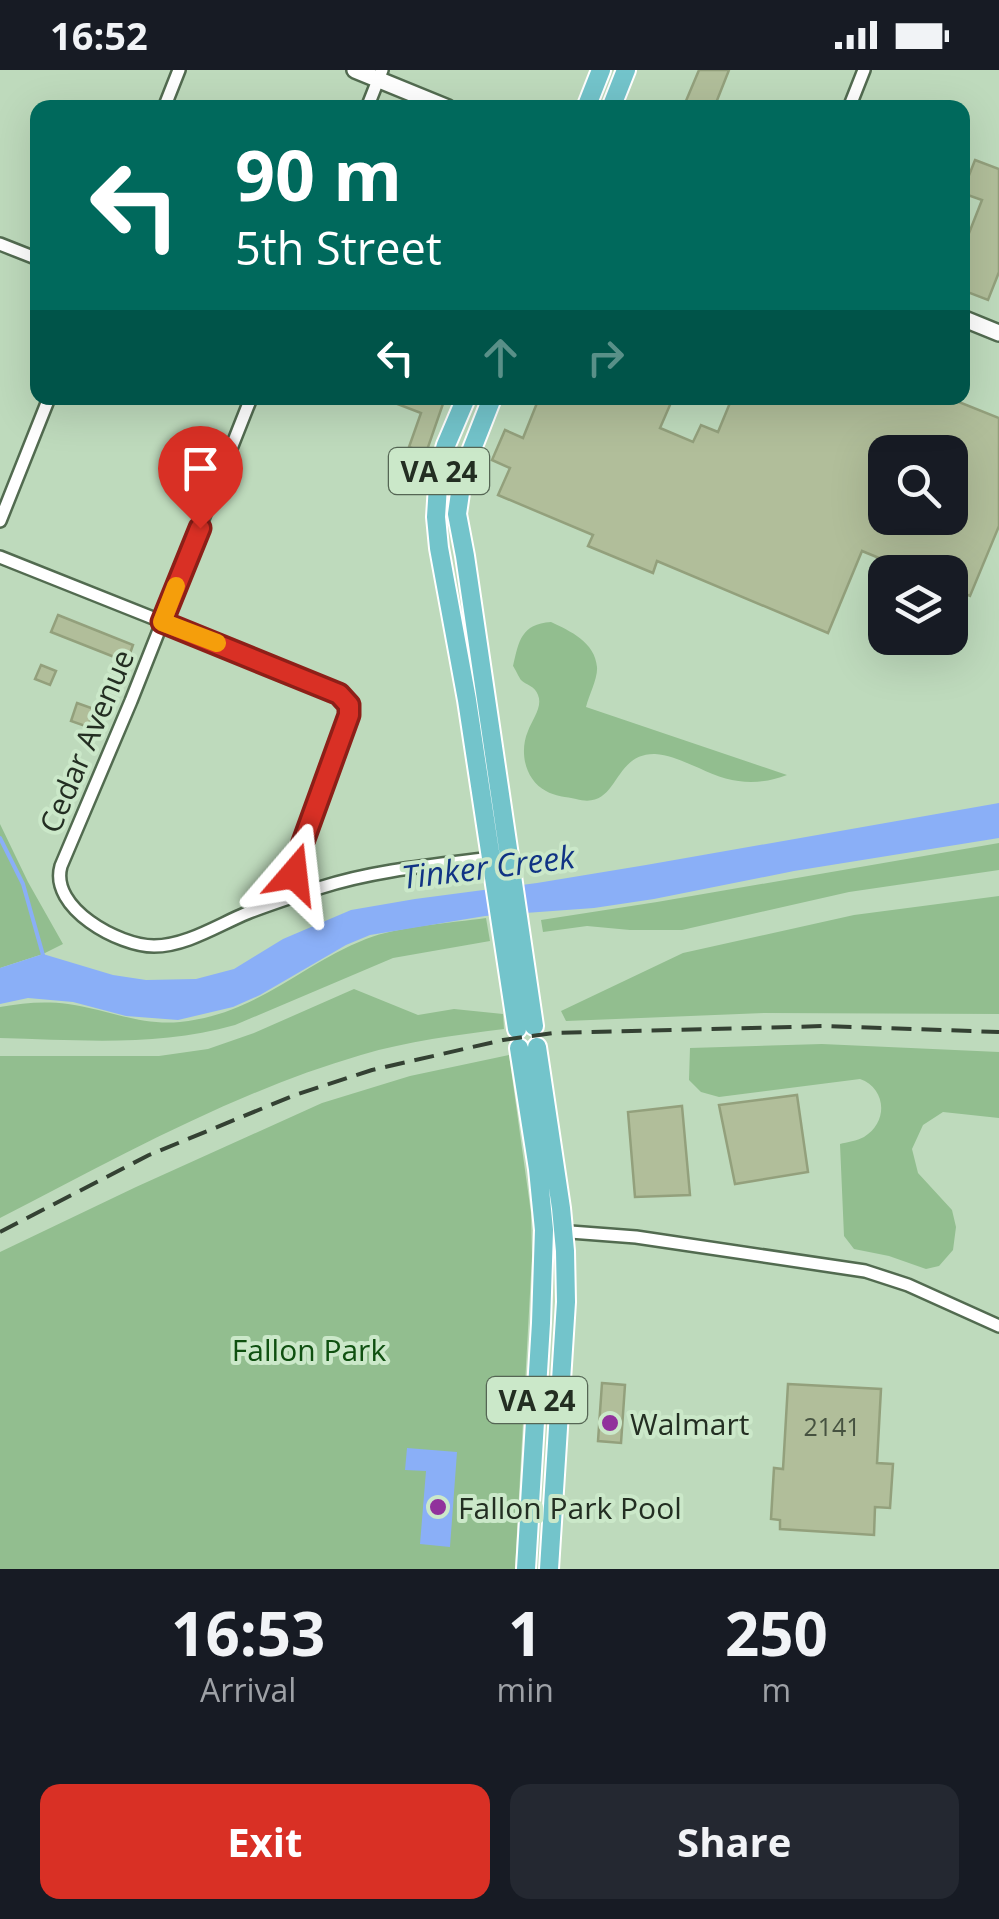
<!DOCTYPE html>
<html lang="en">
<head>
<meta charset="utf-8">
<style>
	body { margin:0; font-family:"Open Sans",sans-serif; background:#242831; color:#f1f3f6; height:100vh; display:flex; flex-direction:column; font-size:38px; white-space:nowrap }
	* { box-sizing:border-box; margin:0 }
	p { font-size:32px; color:#9ea1a6 }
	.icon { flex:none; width:55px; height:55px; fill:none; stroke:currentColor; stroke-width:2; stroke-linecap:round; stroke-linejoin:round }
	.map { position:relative; height:1499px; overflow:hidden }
	.panel { display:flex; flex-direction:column; background:#171b24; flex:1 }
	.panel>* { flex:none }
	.top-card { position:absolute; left:30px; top:30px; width:940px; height:305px; border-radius:20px; box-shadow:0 10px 40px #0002; background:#00695c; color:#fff; overflow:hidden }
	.tools { position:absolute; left:868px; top:365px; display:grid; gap:20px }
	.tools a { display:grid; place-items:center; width:100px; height:100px; border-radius:20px; background:#171b24; box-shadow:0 10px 40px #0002; font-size:50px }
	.pin { position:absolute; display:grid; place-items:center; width:85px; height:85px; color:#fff; margin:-102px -42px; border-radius:50% 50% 50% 0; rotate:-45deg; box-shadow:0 0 10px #0007 }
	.pin .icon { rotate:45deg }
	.me { position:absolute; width:110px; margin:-55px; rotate:17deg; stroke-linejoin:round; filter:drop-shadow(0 0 8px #0008) }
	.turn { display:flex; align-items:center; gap:35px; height:210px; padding:0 40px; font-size:45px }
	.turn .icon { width:130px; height:130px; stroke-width:2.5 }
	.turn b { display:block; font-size:70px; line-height:85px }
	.lanes { display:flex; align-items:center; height:95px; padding:0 40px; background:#0003; justify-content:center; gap:50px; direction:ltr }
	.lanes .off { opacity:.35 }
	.eta { display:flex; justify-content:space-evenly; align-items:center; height:170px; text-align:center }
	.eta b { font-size:60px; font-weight:700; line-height:70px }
	.primary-button { display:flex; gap:20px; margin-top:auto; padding:20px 40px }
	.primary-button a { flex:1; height:115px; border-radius:20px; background:#d93025; color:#fff; font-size:40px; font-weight:700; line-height:115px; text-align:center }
	.primary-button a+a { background:#242831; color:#f1f3f6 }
	.status { display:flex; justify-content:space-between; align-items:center; height:70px; padding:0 50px; background:#171b24; direction:ltr }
	.status svg { height:28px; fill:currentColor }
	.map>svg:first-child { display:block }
	.green { fill:#92be8f }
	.water { fill:#8aaff7 }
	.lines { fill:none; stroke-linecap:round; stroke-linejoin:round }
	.stream { stroke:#8aaff7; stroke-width:4 }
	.building { fill:#b1be9a; stroke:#93a07c; stroke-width:2.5; fill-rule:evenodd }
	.street-casing { stroke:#526b50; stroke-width:16 }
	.secondary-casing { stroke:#526b50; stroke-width:20 }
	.primary-casing { stroke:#fff; stroke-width:22 }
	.street { stroke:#fff; stroke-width:11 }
	.secondary { stroke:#fff; stroke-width:15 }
	.primary { stroke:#73c4cb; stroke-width:18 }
	.rail { stroke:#344133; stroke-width:4; stroke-dasharray:20 10; stroke-linecap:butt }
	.route-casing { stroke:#8d1f18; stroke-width:25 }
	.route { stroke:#d93025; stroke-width:18 }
	.slow { stroke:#f59e0b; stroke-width:18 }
	.poi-dot { fill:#91329c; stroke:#cbe8c9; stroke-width:4 }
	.labels { text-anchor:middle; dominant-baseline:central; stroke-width:8; stroke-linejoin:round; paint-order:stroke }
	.number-label { font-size:25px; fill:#465240 }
	.shield { fill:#cbe8c9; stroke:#556654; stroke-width:2.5 }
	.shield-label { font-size:28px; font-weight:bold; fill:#232e22 }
	.street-label { font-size:30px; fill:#232e22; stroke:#cbe8c9 }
	.park-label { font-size:30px; fill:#0f5010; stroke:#cbe8c9 }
	.poi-label { font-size:30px; fill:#232e22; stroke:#cbe8c9; text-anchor:start }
	.water-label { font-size:32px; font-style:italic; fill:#103384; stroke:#cbe8c9 }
</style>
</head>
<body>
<div class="status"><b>16:52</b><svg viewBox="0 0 49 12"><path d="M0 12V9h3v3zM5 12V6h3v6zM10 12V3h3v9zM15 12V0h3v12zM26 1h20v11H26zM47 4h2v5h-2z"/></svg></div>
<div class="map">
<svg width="999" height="1499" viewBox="0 0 999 1499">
	<rect width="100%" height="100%" fill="#bedabc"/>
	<path class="green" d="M551,552C570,561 595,572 597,597C598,608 589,625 586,637L787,705C755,717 730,713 699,698C684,692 671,685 655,684C611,683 620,741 576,729C567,727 554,726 546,721C525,710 519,682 528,661C532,650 543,637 538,625C535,616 526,615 521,610C520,609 514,597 513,596C519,571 521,554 551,552Z
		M0,754L28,812L63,874L43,884L0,898Z
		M999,773V800L849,822L682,860H630L587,856L543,862L541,850L657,832Z
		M999,826V944L765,943L566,951L561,941L683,883L854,845Z
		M486,848L490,871L393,888L235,955C158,977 79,970 0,968V937C23,933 44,931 68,934C105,939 141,956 180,952C257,944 300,895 366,869C399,856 451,853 486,848Z
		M354,919L418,945L454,939L503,944L504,959C456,965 408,971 361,985C234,1022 117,1088 0,1148V986H159L208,979L254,963Z
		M822,974L999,982V1048L943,1042L923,1055L912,1079L918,1103L952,1140L956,1157L953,1180L939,1196L926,1199L889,1186L854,1179L844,1166L840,1074C847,1072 857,1071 864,1067C889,1052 886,1018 860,1009L719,1027L701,1022L689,1010L690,978Z
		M509,985L531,1143L532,1186L515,1499H0V1182L136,1117L322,1033L410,1006Z"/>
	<path class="water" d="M999,733V768L794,801L654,829L594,838L485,846L370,865L346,875L260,925L233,937L178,950L126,946L73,932L28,928L0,934V898L43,884L113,905L146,910L196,909L234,899L283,869L351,840L415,829L537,813L646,795Z
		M407,1378L457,1382L450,1477L420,1474L426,1401L405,1400Z"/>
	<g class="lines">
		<path class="stream" d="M0,768L23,814L43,885"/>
	</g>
	<path class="building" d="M699,0H729L714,38H683Z
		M975,90L999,99V202L988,230L962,220V181L982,130L962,123Z
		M382,328H445L426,383L409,377L421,343Z
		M539,328H673L660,358L693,372L701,355L718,362L732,328H949L999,348V456L970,526L950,518V502H913L862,481L828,563L657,491L653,503L588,476L593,465L498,425L510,398L492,390L505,360L523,368ZM885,382H950V448H885Z
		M58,545L133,575L127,592L51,562Z
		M41,595L56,601L50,615L35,609Z
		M77,633L94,639L88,657L71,651Z
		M797,1025L808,1102L735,1114L719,1035Z
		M682,1036L690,1125L635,1127L628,1042Z
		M602,1313L625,1315L621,1373L598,1371Z
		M788,1314L881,1319L877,1393L893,1394L890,1438L875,1437L874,1465L780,1459V1450L771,1449L774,1398L783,1399Z"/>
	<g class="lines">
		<g class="street-casing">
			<path id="street" d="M164,38L179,0
				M367,38L382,0
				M849,38L864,0
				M0,174L38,189
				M251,328L131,631L61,796C49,838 119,876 154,876C186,876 218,855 247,843C270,834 295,826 319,818C374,800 434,795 492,788
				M0,451L49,328
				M0,487L261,591L344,628L349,635V645L295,794L296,827
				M544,1160L636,1167L865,1201L908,1215L999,1256"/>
		</g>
		<g class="secondary-casing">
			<path id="secondary" d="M355,0L448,38
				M962,248L999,263"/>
		</g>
		<g class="primary-casing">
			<path id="primary" d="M586,38L601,0
				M611,38L626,0
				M466,328L446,375L439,400L436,447L439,478L467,630L517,959
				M492,328L463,402L457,444L465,486L534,956
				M537,977L561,1138L565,1181L566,1232L549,1499
				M519,978L538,1099L544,1160L541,1253L526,1499"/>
		</g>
		<use href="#street" class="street"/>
		<use href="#secondary" class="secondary"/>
		<use href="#primary" class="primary"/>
		<path class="rail" d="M0,1162L149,1085L295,1025L372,1000L503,970L553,963L826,956L999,962"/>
	</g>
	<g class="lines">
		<g class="route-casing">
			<path id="route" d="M200,458L162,552L339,624L349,635V645L295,794L294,804"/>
		</g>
		<use href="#route" class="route"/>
		<path class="slow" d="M176,516L162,552L217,573"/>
	</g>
	<g class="poi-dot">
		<circle cx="610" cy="1353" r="10"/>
		<circle cx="438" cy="1437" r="10"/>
	</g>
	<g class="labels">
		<g class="number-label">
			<text x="832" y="1356">2141</text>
		</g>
		<g class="shield">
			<rect x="389" y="378" width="100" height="46" rx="8"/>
			<rect x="487" y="1307" width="100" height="46" rx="8"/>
		</g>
		<g class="shield-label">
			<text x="439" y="401">VA 24</text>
			<text x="537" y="1330">VA 24</text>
		</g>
		<g class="street-label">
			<text transform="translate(86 671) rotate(-67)">Cedar Avenue</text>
		</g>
		<g class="park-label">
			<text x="309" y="1279">Fallon Park</text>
		</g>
		<g class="poi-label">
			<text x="630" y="1353">Walmart</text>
			<text x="458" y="1437">Fallon Park Pool</text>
		</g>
		<g class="water-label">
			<text transform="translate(488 796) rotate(-7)">Tinker Creek</text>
		</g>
	</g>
</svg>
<div class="tools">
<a><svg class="icon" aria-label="search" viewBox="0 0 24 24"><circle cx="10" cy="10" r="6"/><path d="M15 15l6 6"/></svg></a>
<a><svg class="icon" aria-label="layers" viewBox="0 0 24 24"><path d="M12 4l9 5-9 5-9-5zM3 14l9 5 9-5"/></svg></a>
</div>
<div class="pin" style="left:200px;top:458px;background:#d93025"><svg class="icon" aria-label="arrive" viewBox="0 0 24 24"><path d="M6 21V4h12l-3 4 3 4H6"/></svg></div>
<svg class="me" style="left:294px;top:804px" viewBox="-20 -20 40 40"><path d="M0-17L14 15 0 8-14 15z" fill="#d93025" stroke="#fff" stroke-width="4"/></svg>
<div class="top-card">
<div class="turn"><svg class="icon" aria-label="left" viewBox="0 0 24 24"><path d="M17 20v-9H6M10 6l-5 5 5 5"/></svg><div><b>90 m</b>5th Street</div></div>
<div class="lanes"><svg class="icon" aria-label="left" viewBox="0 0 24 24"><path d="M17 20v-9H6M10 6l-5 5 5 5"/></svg><svg class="icon off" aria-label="ahead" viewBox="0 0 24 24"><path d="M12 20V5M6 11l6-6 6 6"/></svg><svg class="icon off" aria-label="right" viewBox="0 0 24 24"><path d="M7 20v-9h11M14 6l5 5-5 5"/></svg></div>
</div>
</div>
<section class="panel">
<div class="eta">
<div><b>16:53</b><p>Arrival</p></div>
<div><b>1</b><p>min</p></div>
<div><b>250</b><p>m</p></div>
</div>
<div class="primary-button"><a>Exit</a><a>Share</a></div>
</section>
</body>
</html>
